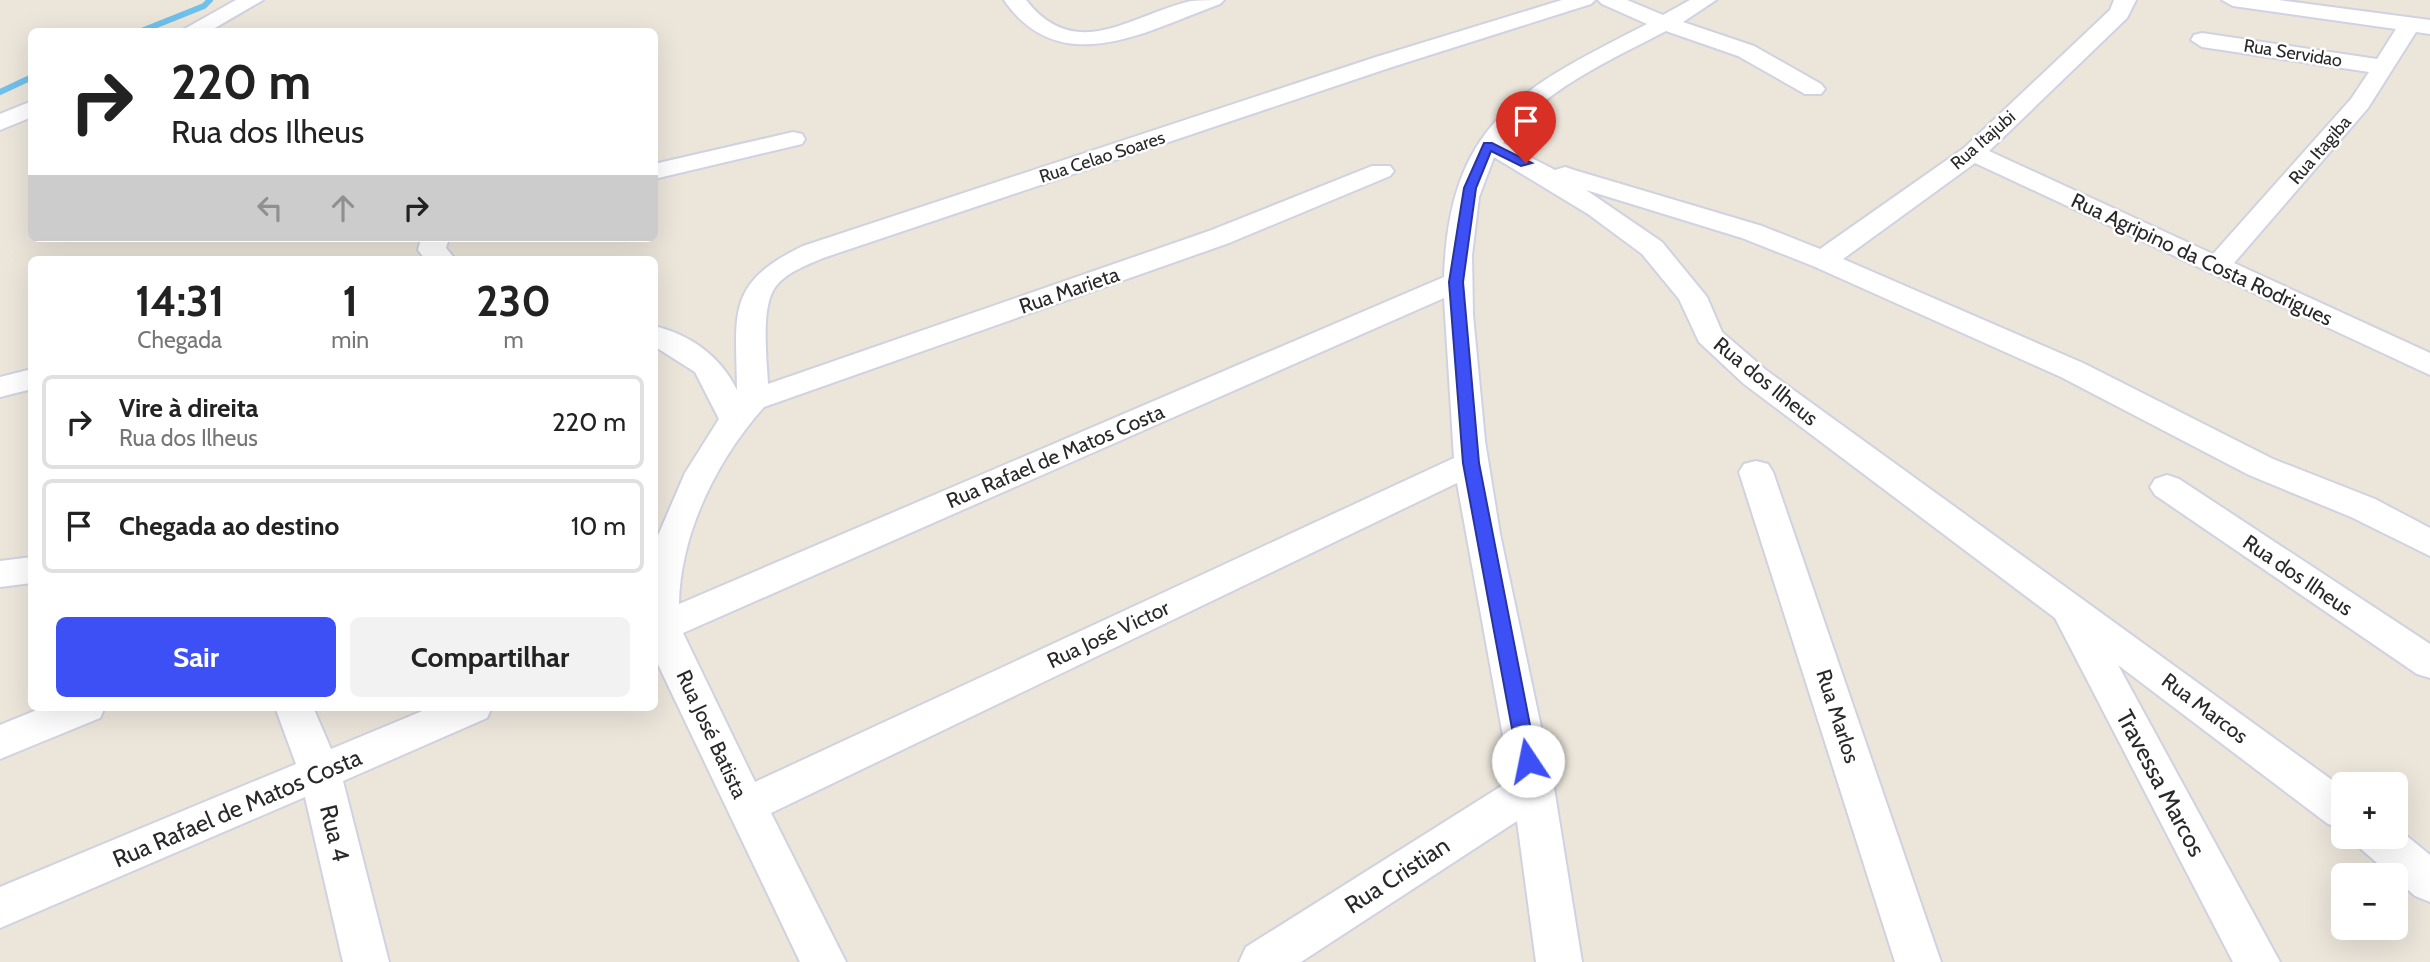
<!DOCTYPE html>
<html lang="pt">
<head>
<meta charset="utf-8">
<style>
	body { margin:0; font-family:Cabin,sans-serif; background:#f2f2f2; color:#222; height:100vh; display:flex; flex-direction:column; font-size:26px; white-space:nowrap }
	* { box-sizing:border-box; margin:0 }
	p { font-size:23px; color:#767676 }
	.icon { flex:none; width:38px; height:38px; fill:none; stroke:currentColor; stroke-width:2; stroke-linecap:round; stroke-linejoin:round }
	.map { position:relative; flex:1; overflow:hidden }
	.drawer { position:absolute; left:28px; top:256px; width:630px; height:455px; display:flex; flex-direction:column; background:#fff; border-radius:10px; box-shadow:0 7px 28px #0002 }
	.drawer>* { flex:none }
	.banner { position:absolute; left:28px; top:28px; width:630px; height:214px; border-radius:10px; box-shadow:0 7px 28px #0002; background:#fff; color:#222; overflow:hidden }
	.buttons { position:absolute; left:2331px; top:772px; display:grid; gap:14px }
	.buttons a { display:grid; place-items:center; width:77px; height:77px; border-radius:10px; background:#fff; box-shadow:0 7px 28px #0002; font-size:35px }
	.pin { position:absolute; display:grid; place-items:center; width:60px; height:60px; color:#fff; margin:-72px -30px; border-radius:50% 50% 50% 0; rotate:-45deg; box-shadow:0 0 7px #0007 }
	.pin .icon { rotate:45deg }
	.me { position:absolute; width:77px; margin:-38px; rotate:349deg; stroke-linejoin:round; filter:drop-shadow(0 0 5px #0008) }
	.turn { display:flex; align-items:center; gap:24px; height:147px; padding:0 28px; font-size:32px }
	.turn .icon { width:91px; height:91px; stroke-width:2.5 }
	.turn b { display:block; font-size:49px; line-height:60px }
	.lanes { display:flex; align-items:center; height:66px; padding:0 28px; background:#0003; justify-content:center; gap:35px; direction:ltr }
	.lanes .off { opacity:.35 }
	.eta { display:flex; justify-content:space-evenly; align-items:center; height:119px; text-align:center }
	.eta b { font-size:42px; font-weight:700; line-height:49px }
	.action { display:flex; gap:14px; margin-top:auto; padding:14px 28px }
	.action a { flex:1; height:80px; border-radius:10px; background:#3d50f5; color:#fff; font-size:28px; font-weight:700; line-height:80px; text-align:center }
	.action a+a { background:#f2f2f2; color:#222 }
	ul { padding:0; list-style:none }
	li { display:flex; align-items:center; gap:21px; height:94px; margin:0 14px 10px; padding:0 14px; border:4px solid #e0e0e0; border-radius:10px }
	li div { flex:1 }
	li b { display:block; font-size:26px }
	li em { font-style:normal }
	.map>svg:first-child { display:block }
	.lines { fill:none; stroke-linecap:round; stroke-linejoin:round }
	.stream { stroke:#6fc0eb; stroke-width:6 }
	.minor-casing { stroke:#d0d2e1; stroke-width:4 }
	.minor { fill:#fff; fill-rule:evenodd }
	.route { fill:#3d50f5; stroke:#28349f; stroke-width:2 }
	.labels { text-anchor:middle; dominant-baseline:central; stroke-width:5; stroke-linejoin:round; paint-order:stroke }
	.far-street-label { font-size:18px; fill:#292929; stroke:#fff }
	.street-label { font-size:21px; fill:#292929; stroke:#fff }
	.near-street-label { font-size:24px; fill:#292929; stroke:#fff }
</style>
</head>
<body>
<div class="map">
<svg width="2430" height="962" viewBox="0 0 2430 962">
	<rect width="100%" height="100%" fill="#ebe5da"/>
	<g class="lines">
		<path class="stream" d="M139,32L204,6L210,0
			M0,92L32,77"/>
		<g class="minor-casing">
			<path id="minor" d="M236,0H263L208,32H179Z
				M1004,0H1026C1076,64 1131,15 1191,1C1201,0 1213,0 1224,0L1220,4C1148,30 1061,82 1004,0Z
				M1562,0H1595L1591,4L1392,67L823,258C807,265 787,272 776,286C760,306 767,359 768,384L1209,231L1372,166H1390L1394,171L1390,176L1229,243L764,407C718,458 680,533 679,604L1444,277C1449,121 1522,88 1647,24L1602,4L1598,0H1627L1663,15L1690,0H1716L1683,22L1754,46L1821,84L1825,89L1821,94H1805L1738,56L1666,31C1607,62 1545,88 1503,143L1555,170L1565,167L1574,170L1762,226L1820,249L1964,148L2110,10L2114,0H2136L2127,18L1989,151L2213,254L2351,99L2369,72L2202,47L2191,40L2194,35L2202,33L2377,59L2396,29L2233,6L2222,0H2279L2430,20V34L2416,32L2368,108L2234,263L2430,353V375L1975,163L1843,259L2083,363L2273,459L2375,499L2430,528V556L2351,517L2249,475L2061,377L1813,266L1742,238L1586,190L1662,242L1707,297L1722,332L1766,370L2343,788V829L2328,824L2118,665L2280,962H2233L2055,618L1744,384L1699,342L1679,299L1642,254L1588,214L1494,157L1479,197L1472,255L1473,315L1485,441L1500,534L1554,788L1582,962H1536L1517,821L1301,962H1239L1246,947L1511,780L1457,483L771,813L846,962H800L654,656V545L685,473L719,419L695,372L654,346V326C691,335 720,356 737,390C736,312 726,283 803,246L1376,57ZM1444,298L1454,458L755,782L683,633Z
				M32,101V117L0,130V114Z
				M793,132L802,134L805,139L802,144L654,179V164Z
				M421,238H449L446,248L455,259H425L418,250Z
				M32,369V389L0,397V377Z
				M1756,461L1768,464L1773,472L1941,962H1895L1739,472L1744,464Z
				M2167,475L2179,479L2430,644V678L2417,674L2155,495L2150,487L2155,479Z
				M32,557V583L0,587V561Z
				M44,707H105L100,718L0,759V725Z
				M275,707H313L331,749L432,707H492L487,718L343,781L389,962H343L305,797L0,928V887L296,764Z
				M2396,827L2430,855V902L2415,896L2396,879V875H2391L2361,849L2355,836H2396Z"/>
		</g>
		<use href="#minor" class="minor"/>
	</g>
	<path class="route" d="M1484,143H1492L1532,163L1521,166L1491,151L1476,188L1463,282L1479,463L1537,761L1534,766H1521L1518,761L1463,463L1449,282L1464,188Z"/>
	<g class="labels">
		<g class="far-street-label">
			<text transform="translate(2293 53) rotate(9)">Rua Servidao</text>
			<text transform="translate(1983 140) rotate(-41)">Rua Itajubi</text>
			<text transform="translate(2320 150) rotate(-49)">Rua Itagiba</text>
			<text transform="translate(1102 157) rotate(-18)">Rua Celao Soares</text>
		</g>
		<g class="street-label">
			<text transform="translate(2202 259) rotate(25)">Rua Agripino da Costa Rodrigues</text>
			<text transform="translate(1069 290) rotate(-19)">Rua Marieta</text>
			<text transform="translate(1766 381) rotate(39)">Rua dos Ilheus</text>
			<text transform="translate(1055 456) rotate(-23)">Rua Rafael de Matos Costa</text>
			<text transform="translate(2298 575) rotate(34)">Rua dos Ilheus</text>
			<text transform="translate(1108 634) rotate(-25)">Rua José Victor</text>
			<text transform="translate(2205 708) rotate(37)">Rua Marcos</text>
			<text transform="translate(1838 716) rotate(72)">Rua Marlos</text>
			<text transform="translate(712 734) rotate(65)">Rua José Batista</text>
		</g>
		<g class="near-street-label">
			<text transform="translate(2161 783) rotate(62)">Travessa Marcos</text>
			<text transform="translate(237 808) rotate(-23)">Rua Rafael de Matos Costa</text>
			<text transform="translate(335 833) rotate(76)">Rua 4</text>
			<text transform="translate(1397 875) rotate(-33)">Rua Cristian</text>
		</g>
	</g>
</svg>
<div class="buttons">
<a>+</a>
<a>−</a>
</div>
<div class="pin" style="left:1526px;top:163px;background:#d93025"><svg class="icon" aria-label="arrive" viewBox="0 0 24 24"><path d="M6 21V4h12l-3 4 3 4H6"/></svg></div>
<svg class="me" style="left:1528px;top:761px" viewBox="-20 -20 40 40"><circle r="19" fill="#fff"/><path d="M0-13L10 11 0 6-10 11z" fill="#3d50f5"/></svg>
<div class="banner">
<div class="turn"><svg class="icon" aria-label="right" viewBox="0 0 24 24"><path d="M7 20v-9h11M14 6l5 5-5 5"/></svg><div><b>220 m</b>Rua dos Ilheus</div></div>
<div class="lanes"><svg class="icon off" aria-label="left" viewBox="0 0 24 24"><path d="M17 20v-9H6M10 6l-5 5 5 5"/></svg><svg class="icon off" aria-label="ahead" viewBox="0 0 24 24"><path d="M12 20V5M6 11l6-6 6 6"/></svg><svg class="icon" aria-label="right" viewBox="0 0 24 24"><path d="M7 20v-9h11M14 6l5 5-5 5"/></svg></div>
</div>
<section class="drawer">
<div class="eta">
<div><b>14:31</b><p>Chegada</p></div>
<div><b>1</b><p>min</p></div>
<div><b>230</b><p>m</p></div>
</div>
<ul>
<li><svg class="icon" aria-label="right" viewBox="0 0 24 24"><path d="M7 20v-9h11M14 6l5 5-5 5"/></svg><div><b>Vire à direita</b><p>Rua dos Ilheus</p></div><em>220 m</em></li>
<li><svg class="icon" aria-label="arrive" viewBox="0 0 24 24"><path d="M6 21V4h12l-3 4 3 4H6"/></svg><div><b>Chegada ao destino</b></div><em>10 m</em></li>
</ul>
<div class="action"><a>Sair</a><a>Compartilhar</a></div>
</section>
</div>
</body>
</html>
